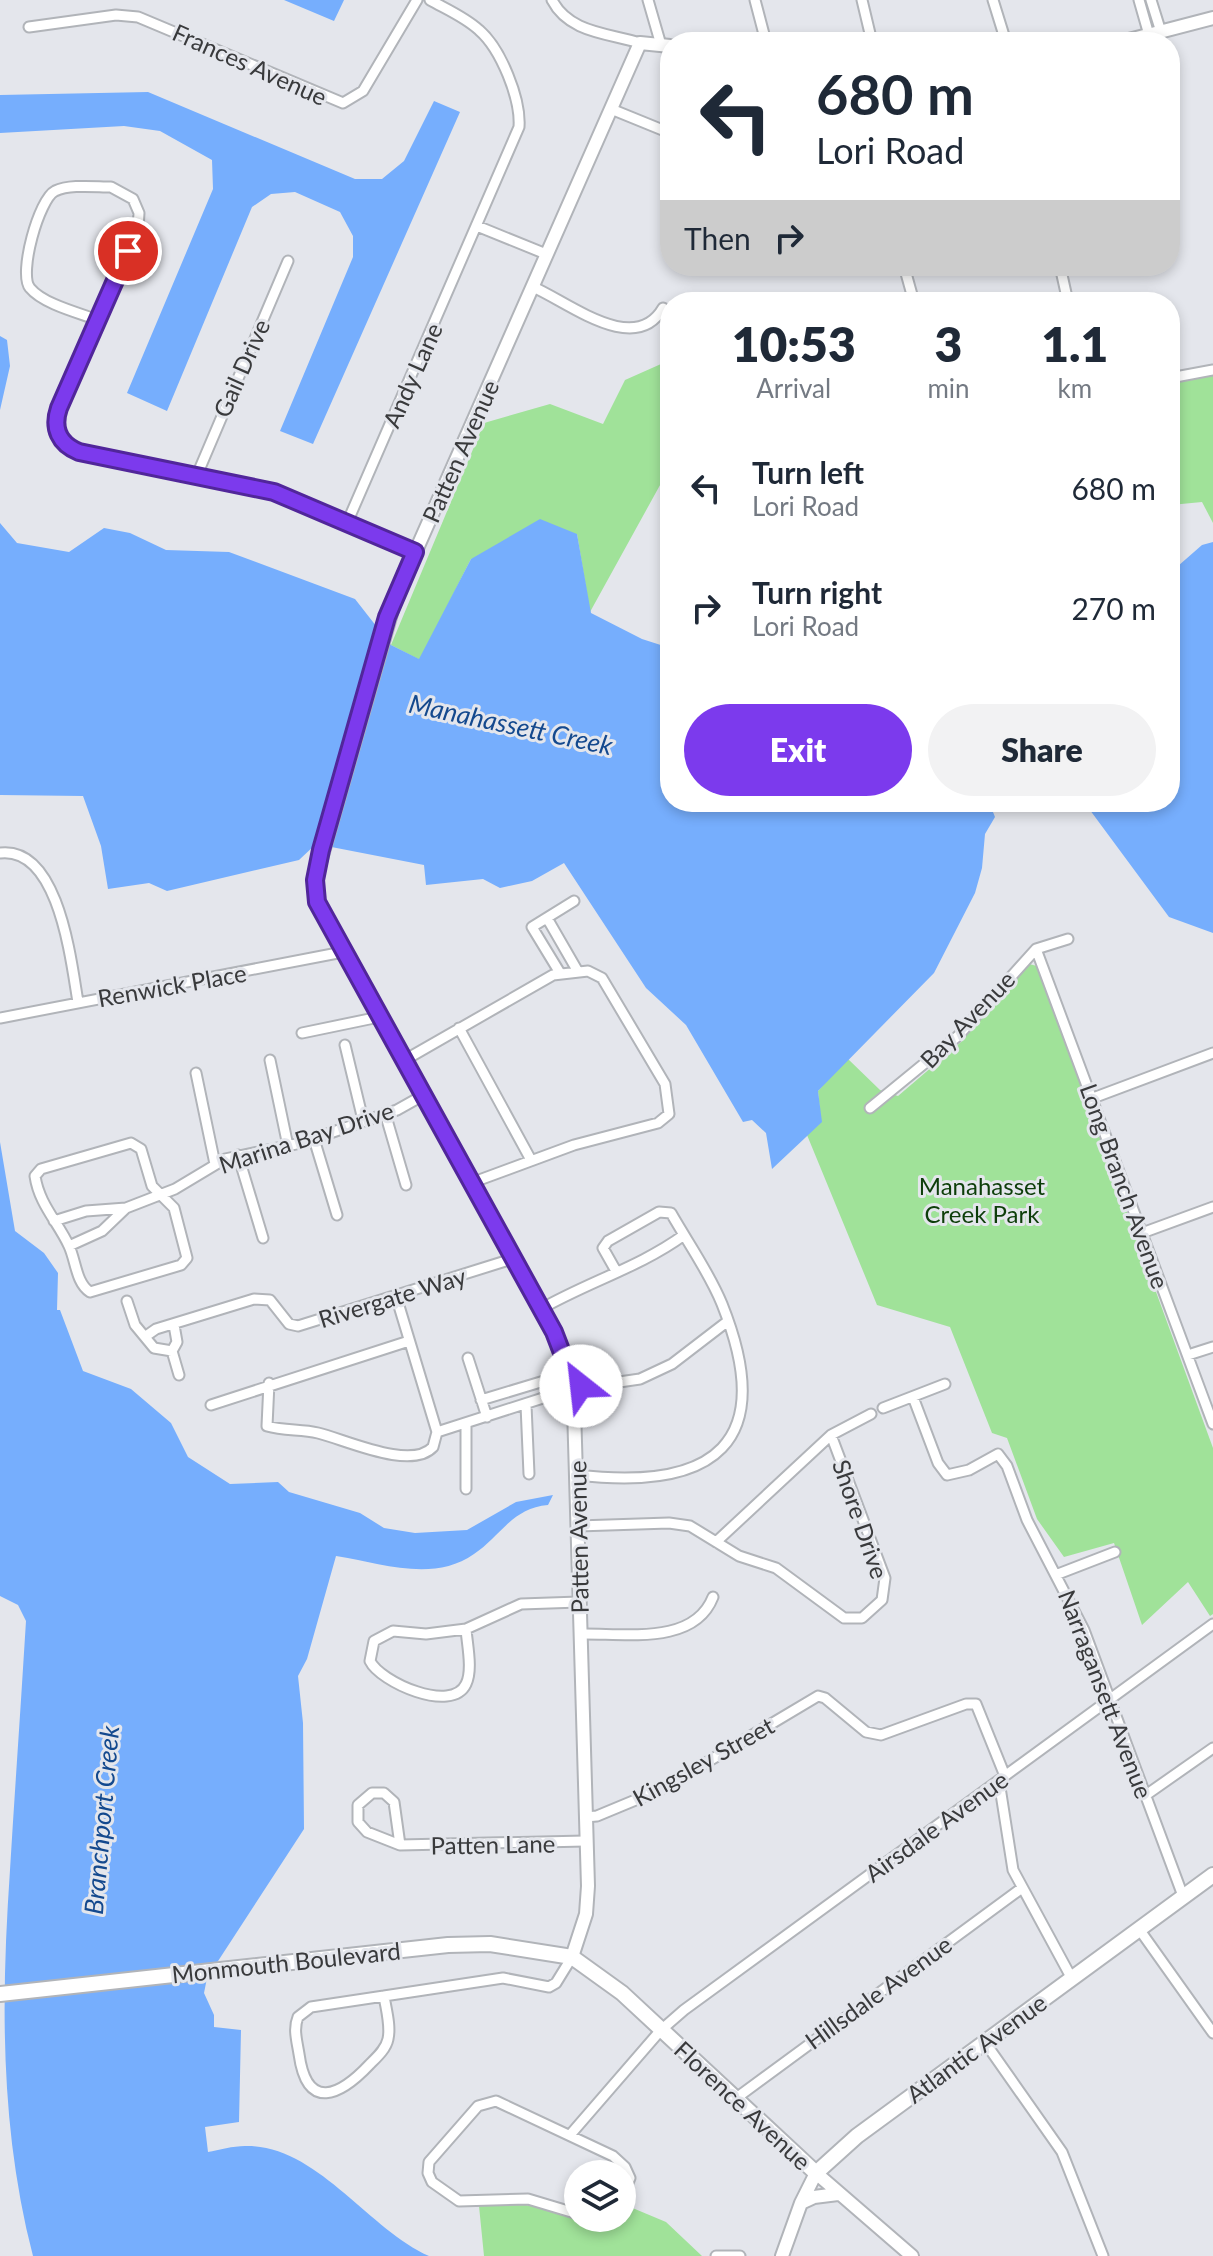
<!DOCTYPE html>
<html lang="en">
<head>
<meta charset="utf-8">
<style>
	body { margin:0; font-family:Lato,sans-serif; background:#f2f2f3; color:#1f2937; height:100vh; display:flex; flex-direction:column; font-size:30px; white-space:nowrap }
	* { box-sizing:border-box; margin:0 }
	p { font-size:26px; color:#747a83 }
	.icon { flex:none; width:44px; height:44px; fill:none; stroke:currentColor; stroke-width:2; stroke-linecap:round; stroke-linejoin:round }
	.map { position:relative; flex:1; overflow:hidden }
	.panel { position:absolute; left:660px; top:292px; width:520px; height:520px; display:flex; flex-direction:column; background:#fff; border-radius:32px; box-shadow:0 4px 12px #0003 }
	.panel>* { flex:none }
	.banner { position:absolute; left:660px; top:32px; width:520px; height:244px; border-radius:32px; box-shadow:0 4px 12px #0003; background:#fff; color:#1f2937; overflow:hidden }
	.buttons { position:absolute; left:564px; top:2160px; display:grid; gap:16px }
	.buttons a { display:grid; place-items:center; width:72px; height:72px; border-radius:50%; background:#fff; box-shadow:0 4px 12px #0003; font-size:40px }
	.pin { position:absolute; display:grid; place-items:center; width:68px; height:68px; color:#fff; margin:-34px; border:4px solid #fff; border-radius:50%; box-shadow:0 2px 8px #0007 }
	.me { position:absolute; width:88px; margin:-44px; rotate:331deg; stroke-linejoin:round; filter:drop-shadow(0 0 6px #0008) }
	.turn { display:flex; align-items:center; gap:28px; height:168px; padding:0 24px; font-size:36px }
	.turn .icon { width:104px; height:104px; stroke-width:2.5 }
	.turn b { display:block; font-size:56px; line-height:68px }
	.then { display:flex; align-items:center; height:76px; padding:0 24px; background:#0003; gap:16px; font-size:30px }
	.eta { display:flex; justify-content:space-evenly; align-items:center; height:136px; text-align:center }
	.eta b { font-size:48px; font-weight:800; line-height:56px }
	.button { display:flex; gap:16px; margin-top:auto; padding:16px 24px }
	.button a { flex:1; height:92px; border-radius:48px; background:#7c3aed; color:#fff; font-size:32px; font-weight:800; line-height:92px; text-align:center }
	.button a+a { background:#f2f2f3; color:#1f2937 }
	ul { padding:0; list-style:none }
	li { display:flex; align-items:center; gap:24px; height:120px; padding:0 24px }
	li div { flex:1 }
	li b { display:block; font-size:30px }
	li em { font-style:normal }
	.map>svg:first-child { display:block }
	.green { fill:#a0e299 }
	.water { fill:#76aefd }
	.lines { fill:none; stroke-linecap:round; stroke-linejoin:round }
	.minor-casing { stroke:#b1b4b9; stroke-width:13 }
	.tertiary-casing { stroke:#b1b4b9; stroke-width:16 }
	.secondary-casing { stroke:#b1b4b9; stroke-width:18 }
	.minor { stroke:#fff; stroke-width:9 }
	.tertiary { stroke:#fff; stroke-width:12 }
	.secondary { stroke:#fff; stroke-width:14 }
	.route-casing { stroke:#51269a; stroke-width:20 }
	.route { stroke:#7c3aed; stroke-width:14 }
	.labels { text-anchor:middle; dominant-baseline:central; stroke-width:6; stroke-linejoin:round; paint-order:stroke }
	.street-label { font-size:24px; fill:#393a3c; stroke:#e4e6ec }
	.park-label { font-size:24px; fill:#0d3e09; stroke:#e4e6ec }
	.water-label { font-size:26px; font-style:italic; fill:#14498e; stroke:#e4e6ec }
</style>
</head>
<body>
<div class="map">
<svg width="1213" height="2256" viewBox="0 0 1213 2256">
	<rect width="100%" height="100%" fill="#e4e6ec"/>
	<path class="green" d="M670,360V467L590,612L577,534L471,559L420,660L391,645L484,423L550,404L603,424L625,380Z
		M1213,371V523L1202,502L1171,505L1177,551L1170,559V380Z
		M1029,964L1037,966L1213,1448V1614L1210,1616L1188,1582L1142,1625L1114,1543L1064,1557L1037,1519L1007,1438L992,1433L950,1327L877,1305L807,1135L821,1122L818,1091L847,1058L880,1090L898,1096L961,1042L1023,966Z
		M511,2203L540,2207L592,2225L610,2218H622L623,2204L666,2222L702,2256H484L479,2206Z"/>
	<path class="water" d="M284,0H344L334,21Z
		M148,92L355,179H382L404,161L434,101L460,112L313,444L280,431L353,257V236L340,212L295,192L271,194L252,207L167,411L127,393L213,189L212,160L160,131L124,126L0,133V95Z
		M0,336L7,340L10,366L0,410Z
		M540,519L577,534L591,613L642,639L670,648V802H989L995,817L985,834L982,868L975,893L934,973L818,1091L822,1122L772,1169L766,1133L752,1120L743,1122L686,1025L646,988L564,863L532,881L500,888L483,879L426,885L424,865L316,844L299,860L167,891L149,883L108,889L101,846L83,796L0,795V523L17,543L69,552L104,528L130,533L166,550L229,552L355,599L391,645L419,659L471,559Z
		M1213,542V933L1169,917L1084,802H1170V573L1202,545Z
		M0,1142L15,1231L44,1253L58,1273L57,1310H60L83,1371L131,1389L171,1423L188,1457L230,1484L278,1482L289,1492L360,1513L384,1528L415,1533L467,1530L516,1502L553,1495L548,1505C512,1508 501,1536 474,1554C433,1583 381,1563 336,1556L307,1659L298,1676L303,1723L304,1829L207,1978L204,1993L214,2015V2027L241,2030L239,2122L205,2127L208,2152C219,2150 233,2146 245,2146C316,2144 368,2229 429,2256H33C0,2129 1,2001 10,1870C15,1787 21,1704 26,1621L18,1605L0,1596Z"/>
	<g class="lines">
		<g class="minor-casing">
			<path id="minor" d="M552,0C569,33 608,33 640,43
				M648,0L661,45
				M755,0L766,42
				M862,0L872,42
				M993,0L1006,42
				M1139,0L1149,35
				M1151,0L1161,32
				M29,27L116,15L138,17L343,103L363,91L417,0
				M611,109L670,133
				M111,187L133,199L139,213L138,229L98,320C79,313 43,304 30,288C18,274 39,199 55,191C70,184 95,187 111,187Z
				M477,226L546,254
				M904,266L914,302
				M1060,266L1068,302
				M533,287C568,302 635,357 663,308
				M98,320C83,352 30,433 79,452L274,492L415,552
				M1170,378L1213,370
				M197,475L288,261
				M347,523L519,127C521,99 501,49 479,30C465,17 446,9 430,0
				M0,853C59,846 71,961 78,1002
				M547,918L577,970
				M1036,949L1213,1424
				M560,973L532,927L574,901
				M0,1018L343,952
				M459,1028L531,1160
				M302,1033L379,1017
				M345,1045L363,1120
				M270,1060L288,1146
				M403,1061L553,975L588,971L602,978L665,1084L669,1114L658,1123L574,1145L471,1183
				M196,1073L215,1164
				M1093,1098L1213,1053
				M870,1108L958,1036L1036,949L1068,939
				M385,1113L406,1185
				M314,1139L337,1215
				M131,1143L141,1149L152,1186L174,1208L187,1258L181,1265L90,1292C76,1283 76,1261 69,1246C58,1222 39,1204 35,1176L41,1169Z
				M238,1155L263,1238
				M54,1221L86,1211L126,1208L175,1189L225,1159L301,1143L397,1110L422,1096
				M1142,1233L1213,1207
				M69,1246L102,1231L125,1209
				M396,1296L437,1432
				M127,1301L135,1325L154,1348L172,1351L177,1342L174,1325
				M541,1309C588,1282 640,1267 684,1235
				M146,1336L156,1329L254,1299L270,1300L289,1324L298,1326L512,1259
				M172,1351L179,1375
				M1188,1355L1213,1347
				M468,1358L487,1417
				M269,1383L267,1426C284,1431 301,1429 318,1433C344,1439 411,1471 433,1447L437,1432L571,1389L640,1379L672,1364L728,1321
				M913,1397L938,1463L947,1475L969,1470L998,1454L1007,1466L1027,1520L1084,1630L1183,1896
				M481,1400L544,1381
				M211,1405L409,1341
				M526,1405L529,1474
				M883,1408L945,1384
				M466,1424V1489
				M577,1475C714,1491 778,1444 722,1304C709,1272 688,1243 671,1213L659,1212L608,1241L603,1248L616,1271
				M578,1526L669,1523L690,1526L739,1556L776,1568L844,1618H862L882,1600L885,1578L831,1435
				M716,1542L831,1435L871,1414
				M1058,1574L1115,1552
				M466,1629C467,1644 473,1670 466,1684C452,1714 380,1682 370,1661L374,1641L393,1631L426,1634Z
				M466,1629L521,1604L579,1602
				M580,1634C624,1633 694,1646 713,1597
				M999,1781L1013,1870L1071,1977
				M372,1793H384L394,1802L400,1845L367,1832L358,1822V1805Z
				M1146,1795L1213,1748
				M585,1817L597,1816L662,1789L818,1696L825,1698L866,1732L881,1735L966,1704H976L1005,1776
				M400,1845L585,1841
				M1139,1929L1213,2033
				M384,1996C386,2009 391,2026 388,2039C386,2049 377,2057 370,2064C340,2096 307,2112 299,2054C297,2041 293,2029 298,2017L311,2007Z
				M384,1996L503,1978L549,1987L556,1983L572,1957
				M984,2041L1062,2152L1103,2256
				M735,2099L1022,1888
				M570,2135L660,2031L684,2010L1213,1624
				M578,2214L528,2199L459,2201L432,2182L428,2173L429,2162L478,2106L496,2101L613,2156L625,2167L630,2178L622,2196
				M588,2218H598
				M716,2256H740"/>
		</g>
		<g class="tertiary-casing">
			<path id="tertiary" d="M1121,42L1213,18
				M572,1957L586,1914L588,1886L574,1408L569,1371L554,1332L319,907L315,880L396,596L640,43L670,46
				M801,2203L814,2197L838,2194
				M782,2256L801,2203L816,2173L912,2256"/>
		</g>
		<g class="secondary-casing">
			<path id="secondary" d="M0,1994L448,1945L490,1944L572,1957L622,1993L816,2173L857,2136L1213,1875"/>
		</g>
		<use href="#minor" class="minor"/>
		<use href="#tertiary" class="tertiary"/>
		<use href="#secondary" class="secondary"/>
	</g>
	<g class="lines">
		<g class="route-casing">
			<path id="route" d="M128,251L59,408C52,428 59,444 79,452L274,492L415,552L387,617L321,850L315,880L317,902L554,1332L569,1371L571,1389L581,1386"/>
		</g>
		<use href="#route" class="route"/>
	</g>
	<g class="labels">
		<g class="street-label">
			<text transform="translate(250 64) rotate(24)">Frances Avenue</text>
			<text transform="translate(241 368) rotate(-66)">Gail Drive</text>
			<text transform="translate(412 375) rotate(-66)">Andy Lane</text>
			<text transform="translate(460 451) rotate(-66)">Patten Avenue</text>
			<text transform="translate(172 985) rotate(-10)">Renwick Place</text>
			<text transform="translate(967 1019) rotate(-46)">Bay Avenue</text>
			<text transform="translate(306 1137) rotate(-18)">Marina Bay Drive</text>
			<text transform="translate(1125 1186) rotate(70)">Long Branch Avenue</text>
			<text transform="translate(392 1297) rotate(-17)">Rivergate Way</text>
			<text transform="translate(861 1519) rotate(71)">Shore Drive</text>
			<text transform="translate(578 1537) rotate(-91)">Patten Avenue</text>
			<text transform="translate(1106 1694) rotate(69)">Narragansett Avenue</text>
			<text transform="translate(703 1761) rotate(-29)">Kingsley Street</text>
			<text transform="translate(936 1826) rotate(-36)">Airsdale Avenue</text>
			<text transform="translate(493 1844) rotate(-1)">Patten Lane</text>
			<text transform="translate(286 1962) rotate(-6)">Monmouth Boulevard</text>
			<text transform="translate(878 1992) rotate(-36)">Hillsdale Avenue</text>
			<text transform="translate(976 2048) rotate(-36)">Atlantic Avenue</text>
			<text transform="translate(743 2105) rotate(43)">Florence Avenue</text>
		</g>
		<g class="park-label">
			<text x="982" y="1185">Manahasset<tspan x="982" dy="28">Creek Park</tspan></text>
		</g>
		<g class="water-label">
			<text transform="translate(511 724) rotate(12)">Manahassett Creek</text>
			<text transform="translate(101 1820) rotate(-85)">Branchport Creek</text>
		</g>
	</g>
</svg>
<div class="buttons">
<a><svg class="icon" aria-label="layers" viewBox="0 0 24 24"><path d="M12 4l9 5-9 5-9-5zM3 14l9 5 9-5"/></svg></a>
</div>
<div class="pin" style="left:128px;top:251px;background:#d93025"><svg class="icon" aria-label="arrive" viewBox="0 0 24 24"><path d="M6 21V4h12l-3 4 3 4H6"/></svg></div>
<svg class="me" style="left:581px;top:1386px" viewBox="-20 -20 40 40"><circle r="19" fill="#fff"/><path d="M0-13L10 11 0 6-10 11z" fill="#7c3aed"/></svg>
<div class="banner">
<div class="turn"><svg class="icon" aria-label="left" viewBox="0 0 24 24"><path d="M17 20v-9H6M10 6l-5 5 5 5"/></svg><div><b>680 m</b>Lori Road</div></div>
<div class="then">Then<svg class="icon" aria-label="right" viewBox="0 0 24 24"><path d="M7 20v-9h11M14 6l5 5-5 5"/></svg></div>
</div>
<section class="panel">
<div class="eta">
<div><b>10:53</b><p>Arrival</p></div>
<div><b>3</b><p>min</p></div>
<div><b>1.1</b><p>km</p></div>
</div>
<ul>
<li><svg class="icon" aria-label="left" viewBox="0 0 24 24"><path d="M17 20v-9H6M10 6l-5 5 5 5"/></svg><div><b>Turn left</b><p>Lori Road</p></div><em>680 m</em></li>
<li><svg class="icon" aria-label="right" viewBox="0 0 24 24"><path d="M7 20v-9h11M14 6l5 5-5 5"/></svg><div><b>Turn right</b><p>Lori Road</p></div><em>270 m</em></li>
</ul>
<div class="button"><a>Exit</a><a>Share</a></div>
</section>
</div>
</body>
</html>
